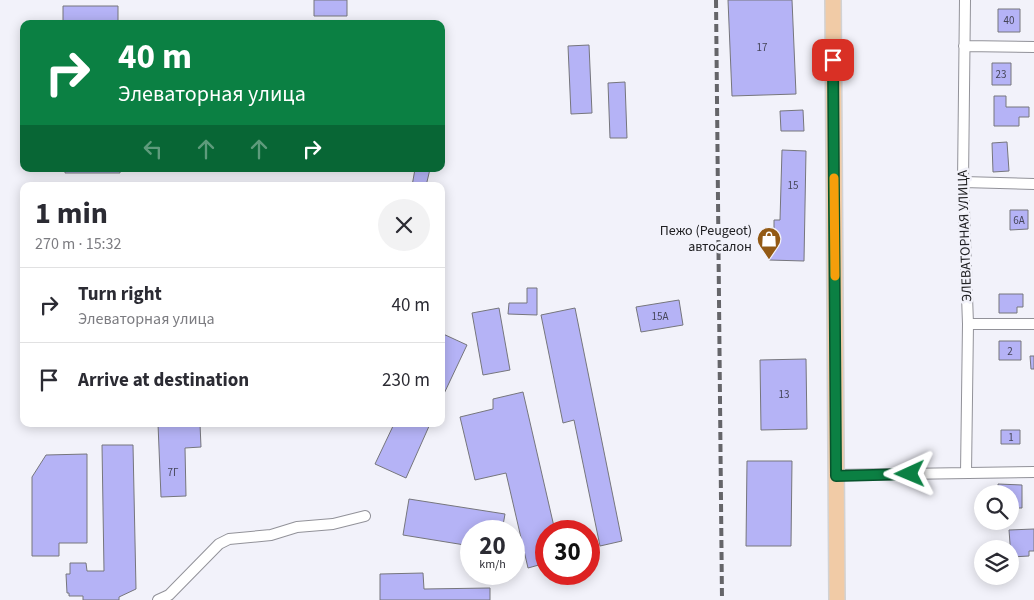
<!DOCTYPE html>
<html lang="en">
<head>
<meta charset="utf-8">
<style>
	body { margin:0; font-family:"Source Sans 3",sans-serif; background:#f2f2f3; color:#2b2b33; height:100vh; display:flex; flex-direction:column; font-size:19px; white-space:nowrap }
	* { box-sizing:border-box; margin:0 }
	p { font-size:16px; color:#7c7c81 }
	.icon { flex:none; width:28px; height:28px; fill:none; stroke:currentColor; stroke-width:2; stroke-linecap:round; stroke-linejoin:round }
	.map { position:relative; flex:1; overflow:hidden }
	.details { position:absolute; left:20px; top:182px; width:425px; height:245px; display:flex; flex-direction:column; background:#fff; border-radius:10px; box-shadow:0 2px 12px #0003 }
	.details>* { flex:none }
	.top-card { position:absolute; left:20px; top:20px; width:425px; height:152px; border-radius:10px; box-shadow:0 2px 12px #0003; background:#0b8043; color:#fff; overflow:hidden }
	.controls { position:absolute; left:974px; top:485px; display:grid; gap:10px }
	.controls a { display:grid; place-items:center; width:45px; height:45px; border-radius:50%; background:#fff; box-shadow:0 2px 12px #0003; font-size:25px }
	.speed { position:absolute; left:460px; top:520px; display:flex; gap:10px; font-size:25px; font-weight:700; text-align:center }
	.speed>* { display:grid; place-content:center; width:65px; height:65px; border-radius:50%; background:#fff; box-shadow:0 2px 12px #0003; line-height:1 }
	.speed small { font-size:12px; font-weight:400 }
	.speed .limit { border:8px solid #d22; background:#fff; color:#111 }
	.pin { position:absolute; display:grid; place-items:center; width:42px; height:42px; color:#fff; margin:-21px; border-radius:10px; box-shadow:0 2px 8px #0006 }
	.me { position:absolute; width:55px; margin:-28px; rotate:269deg; stroke-linejoin:round; filter:drop-shadow(0 0 4px #0008) }
	.turn { display:flex; align-items:center; gap:18px; height:105px; padding:0 15px; font-size:22px }
	.turn .icon { width:65px; height:65px; stroke-width:2.5 }
	.turn b { display:block; font-size:35px; line-height:42px }
	.lanes { display:flex; align-items:center; height:48px; padding:0 15px; background:#0003; justify-content:center; gap:25px; direction:ltr }
	.lanes .off { opacity:.35 }
	.round { display:grid; place-items:center; flex:none; width:52px; height:52px; border-radius:26px; background:#f2f2f3 }
	.overview { display:flex; align-items:center; justify-content:space-between; height:85px; padding:0 15px }
	h1 { font-size:30px; font-weight:700; line-height:38px }
	ul { padding:0; list-style:none }
	li { display:flex; align-items:center; gap:15px; height:75px; padding:0 15px; border-top:1px solid #e1e1e2 }
	li div { flex:1 }
	li b { display:block; font-size:19px }
	li em { font-style:normal }
	.map>svg:first-child { display:block }
	.building { fill:#b5b3f6; stroke:#76767c }
	.lines { fill:none; stroke-linecap:round; stroke-linejoin:round }
	.street-casing { stroke:#929299; stroke-width:12 }
	.primary-casing { stroke:#d2d2d3; stroke-width:18 }
	.street { stroke:#fff; stroke-width:10 }
	.primary { stroke:#f1cba6; stroke-width:15 }
	.rail { stroke:#656569; stroke-width:4; stroke-dasharray:8 4; stroke-linecap:butt }
	.route-casing { stroke:#07532c; stroke-width:12 }
	.route { stroke:#0b8043; stroke-width:9 }
	.slow { stroke:#f59e0b; stroke-width:9 }
	.labels { text-anchor:middle; dominant-baseline:central; stroke-width:5; stroke-linejoin:round; paint-order:stroke }
	.number-label { font-size:11px; fill:#454558 }
	.poi-label { font-size:14px; fill:#202023; stroke:#f2f2fa; text-anchor:end }
	.street-label { font-size:14px; fill:#202023; stroke:#f2f2fa }
</style>
</head>
<body>
<div class="map">
<svg width="1034" height="600" viewBox="0 0 1034 600">
	<rect width="100%" height="100%" fill="#f2f2fa"/>
	<path class="building" d="M314,0H347V16H314Z
		M728,0H792L796,94L732,96Z
		M63,6H118V24H63Z
		M998,9H1020V32H998Z
		M589,45L592,113L571,114L568,46Z
		M992,63H1011V85H992Z
		M625,82L627,138H610L608,83Z
		M994,96H1006V107H1029V117H1019V126H994Z
		M803,110L804,131H781L780,111Z
		M1007,142L1009,171L993,172L992,143Z
		M782,150L806,151L804,261L769,260V233L774,232V220H780Z
		M65,169H120V173H65Z
		M415,169H430L426,186H412Z
		M1010,210H1028V229L1010,230Z
		M527,288H537V315L508,314L509,303H527Z
		M999,294H1023V307H1017V313H999Z
		M679,300L683,325L641,332L636,307Z
		M499,308L510,370L483,375L472,313Z
		M575,308L622,541L600,546L574,420L563,423L541,315Z
		M441,333L467,345L441,400Z
		M999,341H1021V360H999Z
		M1030,356H1034V369H1031Z
		M806,359L807,429L761,430L760,360Z
		M523,392L555,531H546V563L528,568L506,473L475,480L460,417L493,409V399Z
		M158,424H200L201,447L185,448L186,496L161,497Z
		M394,424H430L406,478L375,464Z
		M1001,430H1020V444H1001Z
		M102,445H133L136,589L119,597V600H83V596H69V593H67L66,574H70V563H86L87,571H104Z
		M87,454V543H59V556H32V477L46,455Z
		M747,461H792L791,546H746Z
		M998,484L1022,485V508H1010V494H998Z
		M409,499L505,514L502,531H471V546L403,535Z
		M1034,529V551H1029V556L1011,557L1009,530Z
		M423,573L424,589L490,588V600H380V574Z"/>
	<g class="lines">
		<g class="street-casing">
			<path id="street" d="M965,0L963,182L968,324L966,473
				M964,46L1034,47
				M963,182L1034,184
				M968,324H1034
				M836,475L1034,472
				M158,600L169,595L219,544L229,539L271,535L297,527L333,524L365,516"/>
		</g>
		<g class="primary-casing">
			<path id="primary" d="M833,0L837,600"/>
		</g>
		<use href="#street" class="street"/>
		<use href="#primary" class="primary"/>
		<path class="rail" d="M716,0L722,600"/>
	</g>
	<g class="lines">
		<g class="route-casing">
			<path id="route" d="M833,60L836,476L910,474"/>
		</g>
		<use href="#route" class="route"/>
		<path class="slow" d="M834,178L835,276"/>
	</g>
	<defs>
		<g id="shop-pin" transform="scale(1.25)"><path d="M0 17L-7.5 6A9.5 9.5 0 1 1 7.5 6Z" fill="#935a15" stroke="#f2f2fa"/><path d="M-5-2.5h2.3a2.7 3.5 0 0 1 5.4 0H5L5.5 6h-11ZM-1.5-2.5h3a1.5 2.3 0 0 0-3 0Z" fill="#fff"/></g>
	</defs>
	<g fill-rule="evenodd">
		<use href="#shop-pin" x="769" y="239"/>
	</g>
	<g class="labels">
		<g class="number-label">
			<text x="1009" y="20">40</text>
			<text x="762" y="47">17</text>
			<text x="1001" y="74">23</text>
			<text x="793" y="185">15</text>
			<text x="1019" y="220">6А</text>
			<text x="660" y="316">15А</text>
			<text x="1010" y="351">2</text>
			<text x="784" y="394">13</text>
			<text x="1011" y="437">1</text>
			<text x="173" y="472">7Г</text>
		</g>
		<g class="poi-label">
			<text x="752" y="231">Пежо (Peugeot)<tspan x="752" dy="16">автосалон</tspan></text>
		</g>
		<g class="street-label">
			<text transform="translate(965 236) rotate(-92)">ЭЛЕВАТОРНАЯ УЛИЦА</text>
		</g>
	</g>
</svg>
<div class="controls">
<a><svg class="icon" aria-label="search" viewBox="0 0 24 24"><circle cx="10" cy="10" r="6"/><path d="M15 15l6 6"/></svg></a>
<a><svg class="icon" aria-label="layers" viewBox="0 0 24 24"><path d="M12 4l9 5-9 5-9-5zM3 14l9 5 9-5"/></svg></a>
</div>
<div class="speed"><div>20<small>km/h</small></div><div class="limit">30</div></div>
<div class="pin" style="left:833px;top:60px;background:#d93025"><svg class="icon" aria-label="arrive" viewBox="0 0 24 24"><path d="M6 21V4h12l-3 4 3 4H6"/></svg></div>
<svg class="me" style="left:910px;top:474px" viewBox="-20 -20 40 40"><path d="M0-17L14 15 0 8-14 15z" fill="#0b8043" stroke="#fff" stroke-width="4"/></svg>
<div class="top-card">
<div class="turn"><svg class="icon" aria-label="right" viewBox="0 0 24 24"><path d="M7 20v-9h11M14 6l5 5-5 5"/></svg><div><b>40 m</b>Элеваторная улица</div></div>
<div class="lanes"><svg class="icon off" aria-label="left" viewBox="0 0 24 24"><path d="M17 20v-9H6M10 6l-5 5 5 5"/></svg><svg class="icon off" aria-label="ahead" viewBox="0 0 24 24"><path d="M12 20V5M6 11l6-6 6 6"/></svg><svg class="icon off" aria-label="ahead" viewBox="0 0 24 24"><path d="M12 20V5M6 11l6-6 6 6"/></svg><svg class="icon" aria-label="right" viewBox="0 0 24 24"><path d="M7 20v-9h11M14 6l5 5-5 5"/></svg></div>
</div>
<section class="details">
<div class="overview"><div><h1>1 min</h1><p>270 m · 15:32</p></div><a class="round"><svg class="icon" aria-label="close" viewBox="0 0 24 24"><path d="M6 6l12 12M18 6L6 18"/></svg></a></div>
<ul>
<li><svg class="icon" aria-label="right" viewBox="0 0 24 24"><path d="M7 20v-9h11M14 6l5 5-5 5"/></svg><div><b>Turn right</b><p>Элеваторная улица</p></div><em>40 m</em></li>
<li><svg class="icon" aria-label="arrive" viewBox="0 0 24 24"><path d="M6 21V4h12l-3 4 3 4H6"/></svg><div><b>Arrive at destination</b></div><em>230 m</em></li>
</ul>
</section>
</div>
</body>
</html>
